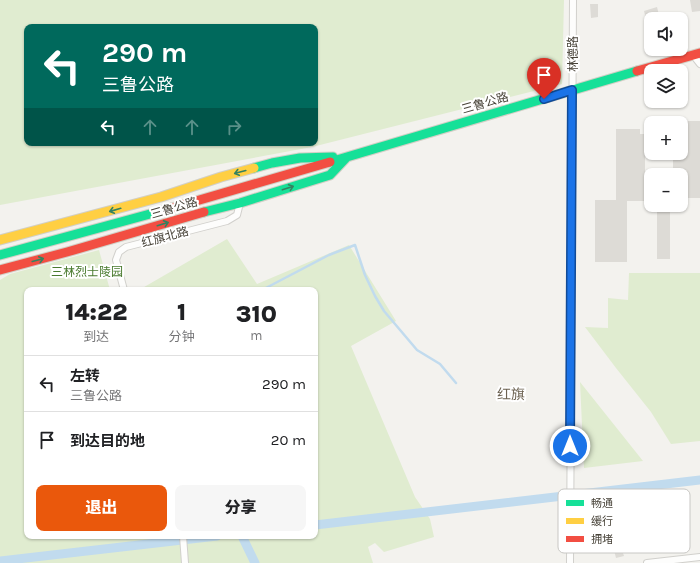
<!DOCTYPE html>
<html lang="zh">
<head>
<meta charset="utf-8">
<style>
	body { margin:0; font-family:Karla,"Noto Sans SC",sans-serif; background:#f6f6f6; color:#202124; height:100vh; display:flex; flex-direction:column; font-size:15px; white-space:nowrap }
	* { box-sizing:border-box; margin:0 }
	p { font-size:13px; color:#757577 }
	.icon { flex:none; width:22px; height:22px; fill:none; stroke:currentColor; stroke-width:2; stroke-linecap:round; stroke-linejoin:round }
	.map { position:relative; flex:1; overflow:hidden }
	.drawer { position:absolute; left:24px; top:287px; width:294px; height:252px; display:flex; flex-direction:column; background:#fff; border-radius:8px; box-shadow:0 1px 3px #0004 }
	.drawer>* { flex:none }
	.banner { position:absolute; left:24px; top:24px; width:294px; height:122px; border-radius:8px; box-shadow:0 1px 3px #0004; background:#00695c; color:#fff; overflow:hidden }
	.tools { position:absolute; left:644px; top:12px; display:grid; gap:8px }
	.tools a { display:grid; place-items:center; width:44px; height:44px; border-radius:8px; background:#fff; box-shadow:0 1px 3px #0004; font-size:20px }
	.pin { position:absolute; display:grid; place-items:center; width:34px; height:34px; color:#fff; margin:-41px -17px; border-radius:50% 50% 50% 0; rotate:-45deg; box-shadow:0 0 4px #0007 }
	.pin .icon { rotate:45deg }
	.me { position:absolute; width:44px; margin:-22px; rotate:0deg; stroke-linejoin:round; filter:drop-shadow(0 0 3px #0008) }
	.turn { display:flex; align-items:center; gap:14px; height:84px; padding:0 12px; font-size:18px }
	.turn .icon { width:52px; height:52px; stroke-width:2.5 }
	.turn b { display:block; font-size:28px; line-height:34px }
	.lanes { display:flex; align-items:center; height:38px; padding:0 12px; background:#0003; justify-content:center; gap:20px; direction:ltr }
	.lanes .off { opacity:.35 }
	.eta { display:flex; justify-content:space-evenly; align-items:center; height:68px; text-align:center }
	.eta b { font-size:24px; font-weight:800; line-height:28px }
	.primary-button { display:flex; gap:8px; margin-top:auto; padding:8px 12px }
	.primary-button a { flex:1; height:46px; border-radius:8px; background:#ea580c; color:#fff; font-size:16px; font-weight:800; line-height:46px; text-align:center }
	.primary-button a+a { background:#f6f6f6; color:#202124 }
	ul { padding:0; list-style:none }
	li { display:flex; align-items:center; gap:12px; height:56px; padding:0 12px; border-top:1px solid #e0e0e0 }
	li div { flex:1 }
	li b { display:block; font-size:15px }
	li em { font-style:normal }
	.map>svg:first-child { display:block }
	.green { fill:#e0ecd0; fill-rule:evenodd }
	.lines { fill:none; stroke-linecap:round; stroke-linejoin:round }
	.stream { stroke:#c1dbee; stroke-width:2.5 }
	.canal { stroke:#c1dbee; stroke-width:9 }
	.building { fill:#dddbd6 }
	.street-casing { stroke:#d1d0cc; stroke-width:8 }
	.fast-casing { stroke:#d2cfc5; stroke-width:11 }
	.slow-casing { stroke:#d2cfc5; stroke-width:11 }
	.jam-casing { stroke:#d2cfc5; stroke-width:11 }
	.street { stroke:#fdfdfc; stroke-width:6 }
	.fast { stroke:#16e098; stroke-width:9 }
	.slow { stroke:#ffcf43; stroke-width:9 }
	.jam { stroke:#f24e42; stroke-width:9 }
	.oneway { stroke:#358260 }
	.route-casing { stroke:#114b97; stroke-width:10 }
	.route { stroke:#1a73e8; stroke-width:7 }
	.labels { text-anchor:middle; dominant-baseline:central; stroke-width:4; stroke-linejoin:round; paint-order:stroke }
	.street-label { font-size:12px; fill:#49443a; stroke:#fff }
	.park-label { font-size:12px; fill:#497a2e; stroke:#fff }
	.quarter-label { font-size:14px; fill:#6c6251; stroke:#fff }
	.key { fill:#fff; stroke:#c8c7c4; stroke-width:1 }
	.key-label { font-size:11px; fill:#49443a }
</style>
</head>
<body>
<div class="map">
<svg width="700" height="563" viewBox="0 0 700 563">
	<rect width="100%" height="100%" fill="#f3f2ee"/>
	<path class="green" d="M0,0H564L562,84L312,147L0,205ZM27,27H315V143H27Z
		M227,239L257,284L349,245L396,321L351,346L415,497L430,519L434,537L384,552L375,543L368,547L373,563H0V280L10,274L99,250L110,290H27V536H315V290H139Z
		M629,273H700V441L671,444L651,412L616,368L585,327L608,328V298L628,300Z
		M580,382L643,461L584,468Z"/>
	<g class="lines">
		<path class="stream" d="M262,290L329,255L355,245L365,275L375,296L384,311L417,350L440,364L456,383"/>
		<path class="canal" d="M315,525L700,480
			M242,536L255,563
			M0,561L217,536"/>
	</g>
	<path class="building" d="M690,0H700V11L692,12Z
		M590,4H598V17L591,18Z
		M657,7L660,19H646L644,11Z
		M681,121H700V198H681V175H673V153H681Z
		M616,129H640V134H645V183H651V201H627V262H595V200H616Z
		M657,205H670V259H657Z
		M620,544L624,556L616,558L613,546Z"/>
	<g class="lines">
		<g class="street-casing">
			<path id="street" d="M693,55L700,64
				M124,290L116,260L119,252L126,247L227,221L237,215L240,203
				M183,536L185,563
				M570,563L573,0
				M647,563L700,557"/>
		</g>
		<g class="fast-casing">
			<path id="fast" d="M330,162L637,71
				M254,168L272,163L300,158L333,157
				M204,212L240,203L330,175L346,158
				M0,255L172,208"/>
		</g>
		<g class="slow-casing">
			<path id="slow" d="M0,240L161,197L221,177L254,168"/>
		</g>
		<g class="jam-casing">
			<path id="jam" d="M637,71L700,53
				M172,208L330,162
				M0,270L67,252L204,212"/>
		</g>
		<use href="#street" class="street"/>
		<use href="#fast" class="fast"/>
		<use href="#slow" class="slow"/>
		<use href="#jam" class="jam"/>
	</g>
	<defs><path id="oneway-shaft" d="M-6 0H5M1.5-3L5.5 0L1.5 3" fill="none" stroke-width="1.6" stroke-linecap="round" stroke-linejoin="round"/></defs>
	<g class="oneway">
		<use href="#oneway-shaft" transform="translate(240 172) rotate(165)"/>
		<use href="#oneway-shaft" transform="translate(288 188) rotate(-18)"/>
		<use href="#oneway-shaft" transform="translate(115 210) rotate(164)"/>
		<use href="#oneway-shaft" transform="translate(163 224) rotate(-17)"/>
		<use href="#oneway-shaft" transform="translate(38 260) rotate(-15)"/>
	</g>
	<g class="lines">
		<g class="route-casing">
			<path id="route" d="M544,99L572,90L570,446"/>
		</g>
		<use href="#route" class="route"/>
	</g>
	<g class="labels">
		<g class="street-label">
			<text transform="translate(573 54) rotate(-90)">林德路</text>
			<text transform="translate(485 103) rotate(-16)">三鲁公路</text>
			<text transform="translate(174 208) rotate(-16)">三鲁公路</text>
			<text transform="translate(165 237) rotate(-15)">红旗北路</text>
		</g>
		<g class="park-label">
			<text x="87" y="272">三林烈士陵园</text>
		</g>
		<g class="quarter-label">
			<text x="511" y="394">红旗</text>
		</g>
	</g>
	<rect x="558" y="489" width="132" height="64" rx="6" class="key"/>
	<rect x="566" y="500" width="18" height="6" fill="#16e098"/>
	<rect x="566" y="518" width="18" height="6" fill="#ffcf43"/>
	<rect x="566" y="536" width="18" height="6" fill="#f24e42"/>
	<g class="key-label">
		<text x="591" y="507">畅通</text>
		<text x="591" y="525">缓行</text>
		<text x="591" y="543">拥堵</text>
	</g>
</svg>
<div class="tools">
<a><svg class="icon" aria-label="sound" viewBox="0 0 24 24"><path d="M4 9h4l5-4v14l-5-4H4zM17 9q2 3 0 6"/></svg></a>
<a><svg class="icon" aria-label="layers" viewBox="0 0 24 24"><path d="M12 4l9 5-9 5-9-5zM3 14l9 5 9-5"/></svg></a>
<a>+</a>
<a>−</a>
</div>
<div class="pin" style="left:544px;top:99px;background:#d93025"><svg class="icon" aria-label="arrive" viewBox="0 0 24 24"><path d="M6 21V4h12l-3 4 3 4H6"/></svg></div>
<svg class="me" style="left:570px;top:446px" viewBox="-20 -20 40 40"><circle r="17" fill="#1a73e8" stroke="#fff" stroke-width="3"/><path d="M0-11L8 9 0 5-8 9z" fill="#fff"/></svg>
<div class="banner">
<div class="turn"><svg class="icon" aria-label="left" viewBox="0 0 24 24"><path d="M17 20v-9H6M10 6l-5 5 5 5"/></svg><div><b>290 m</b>三鲁公路</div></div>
<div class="lanes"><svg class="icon" aria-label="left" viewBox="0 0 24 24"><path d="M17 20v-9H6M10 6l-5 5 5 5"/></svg><svg class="icon off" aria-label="ahead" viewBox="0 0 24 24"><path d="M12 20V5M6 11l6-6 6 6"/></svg><svg class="icon off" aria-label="ahead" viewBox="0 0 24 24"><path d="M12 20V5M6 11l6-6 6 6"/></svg><svg class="icon off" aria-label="right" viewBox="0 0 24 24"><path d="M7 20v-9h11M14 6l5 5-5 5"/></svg></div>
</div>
<section class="drawer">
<div class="eta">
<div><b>14:22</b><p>到达</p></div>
<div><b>1</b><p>分钟</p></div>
<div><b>310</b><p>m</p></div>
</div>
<ul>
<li><svg class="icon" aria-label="left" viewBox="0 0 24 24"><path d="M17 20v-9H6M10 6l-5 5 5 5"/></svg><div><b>左转</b><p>三鲁公路</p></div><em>290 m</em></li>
<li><svg class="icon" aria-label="arrive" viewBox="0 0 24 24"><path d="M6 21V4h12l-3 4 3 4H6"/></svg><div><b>到达目的地</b></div><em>20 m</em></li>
</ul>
<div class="primary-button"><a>退出</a><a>分享</a></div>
</section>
</div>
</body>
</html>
